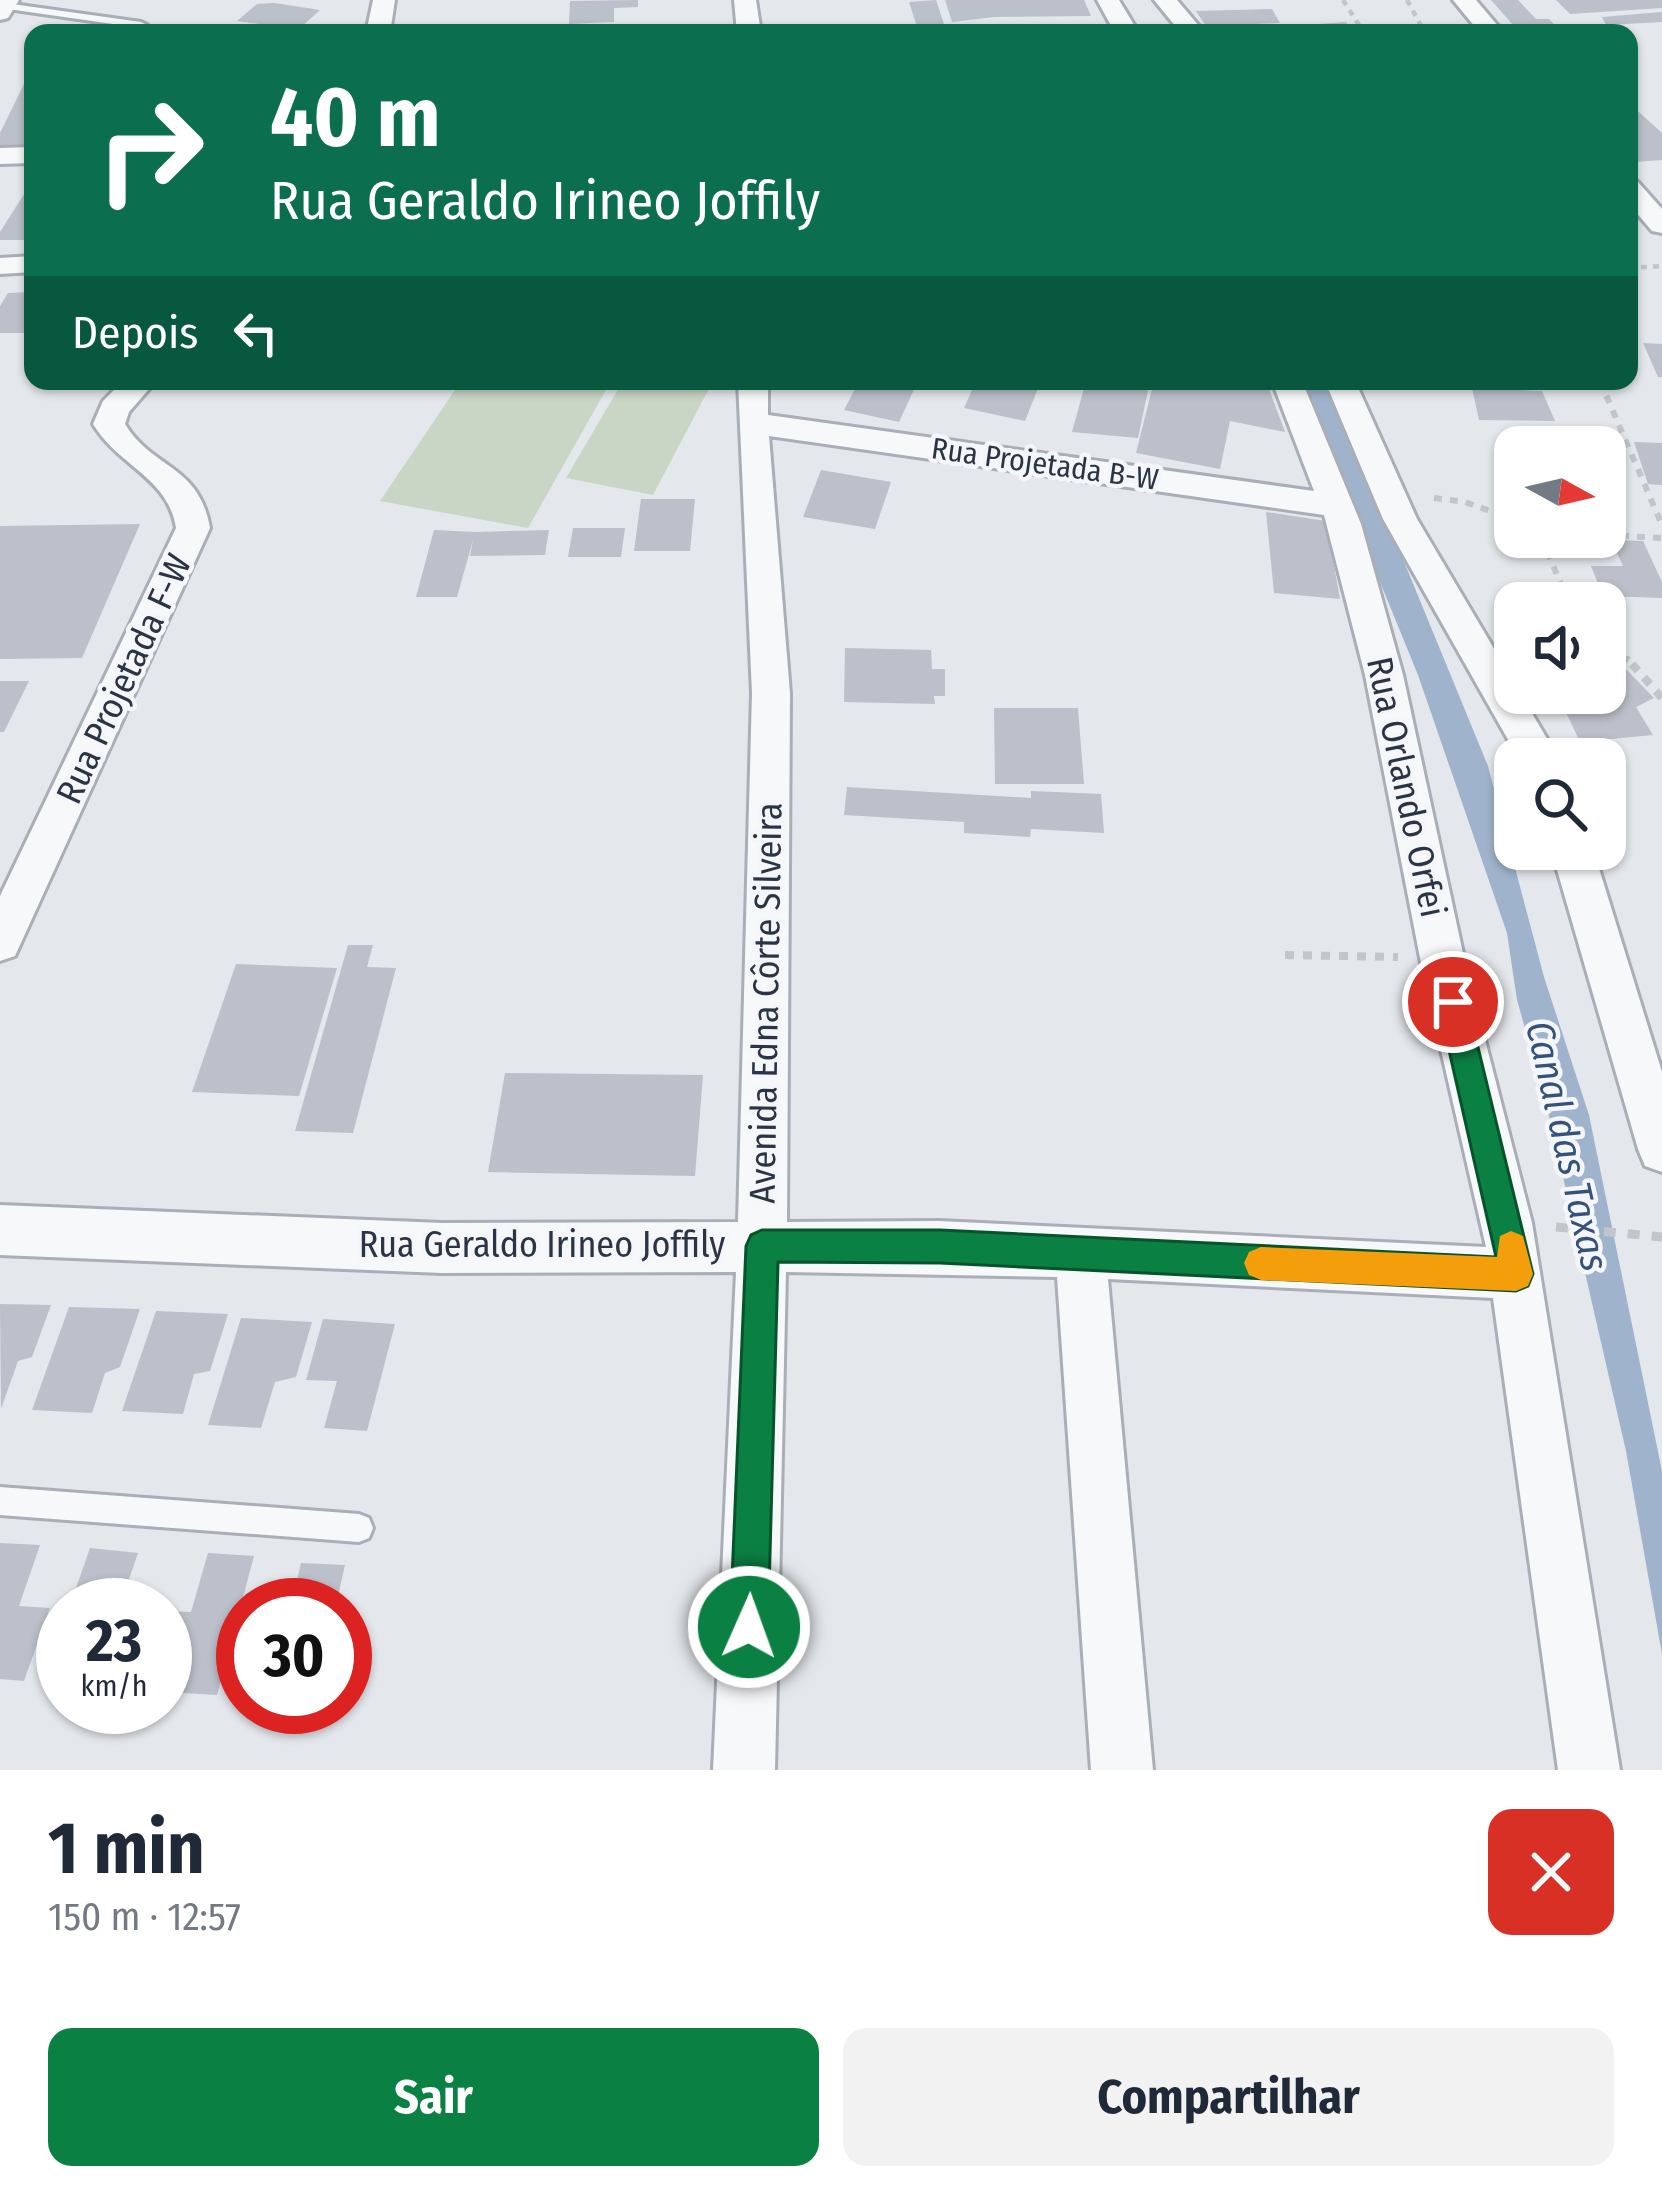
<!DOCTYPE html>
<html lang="pt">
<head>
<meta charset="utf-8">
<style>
	body { margin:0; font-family:"Fira Sans Condensed",sans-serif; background:#f2f2f3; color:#1f2937; height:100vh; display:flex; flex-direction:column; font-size:45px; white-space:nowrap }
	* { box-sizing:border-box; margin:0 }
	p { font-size:39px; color:#747a83 }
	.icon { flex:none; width:66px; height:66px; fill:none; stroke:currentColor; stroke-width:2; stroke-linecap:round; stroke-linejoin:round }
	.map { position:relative; height:1770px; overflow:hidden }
	.details { display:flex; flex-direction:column; background:#fff; flex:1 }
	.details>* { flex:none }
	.hud { position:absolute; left:24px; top:24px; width:1614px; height:366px; border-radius:24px; box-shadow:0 3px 9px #0004; background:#0b6e4f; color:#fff; overflow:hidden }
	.needle { width:78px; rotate:98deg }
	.fabs { position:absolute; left:1494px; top:426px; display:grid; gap:24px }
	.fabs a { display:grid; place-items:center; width:132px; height:132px; border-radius:24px; background:#fff; box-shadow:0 3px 9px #0004; font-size:60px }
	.speed { position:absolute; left:36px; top:1578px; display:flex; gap:24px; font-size:60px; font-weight:700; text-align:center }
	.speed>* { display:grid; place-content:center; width:156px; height:156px; border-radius:50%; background:#fff; box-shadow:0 3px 9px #0004; line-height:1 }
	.speed small { font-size:30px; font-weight:400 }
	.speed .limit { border:18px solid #d22; background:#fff; color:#111 }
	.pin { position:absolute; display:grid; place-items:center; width:102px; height:102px; color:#fff; margin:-51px; border:6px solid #fff; border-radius:50%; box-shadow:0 3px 12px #0007 }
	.me { position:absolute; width:132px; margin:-66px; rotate:2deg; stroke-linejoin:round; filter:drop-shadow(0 0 9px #0008) }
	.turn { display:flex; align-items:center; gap:42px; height:252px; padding:0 48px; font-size:54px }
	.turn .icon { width:156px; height:156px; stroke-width:2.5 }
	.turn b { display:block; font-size:84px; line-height:102px }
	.then { display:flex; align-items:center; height:114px; padding:0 48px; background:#0003; gap:24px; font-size:45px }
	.round { display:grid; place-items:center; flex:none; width:126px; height:126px; border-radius:24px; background:#f2f2f3 }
	.headline { display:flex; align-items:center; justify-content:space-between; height:204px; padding:0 48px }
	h1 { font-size:72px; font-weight:700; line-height:90px }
	.button { display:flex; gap:24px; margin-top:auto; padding:24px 48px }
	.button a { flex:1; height:138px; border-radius:24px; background:#0b8043; color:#fff; font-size:48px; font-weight:700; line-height:138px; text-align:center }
	.button a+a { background:#f2f2f3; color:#1f2937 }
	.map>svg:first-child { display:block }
	.green { fill:#c9d6c5 }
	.water { fill:#9fb4cc }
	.building { fill:#bbc0ca }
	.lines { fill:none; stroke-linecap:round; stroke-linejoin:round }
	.lane-casing { stroke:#a9aeb7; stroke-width:6 }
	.street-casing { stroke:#a9aeb7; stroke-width:6 }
	.path-far3 { stroke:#c2c5cb; stroke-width:4.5; stroke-dasharray:6 6; stroke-linecap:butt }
	.path-far2 { stroke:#c2c5cb; stroke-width:6; stroke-dasharray:8 8; stroke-linecap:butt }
	.path-far1 { stroke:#c2c5cb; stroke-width:8; stroke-dasharray:9 9; stroke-linecap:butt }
	.path { stroke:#c2c5cb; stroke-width:9; stroke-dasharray:12 12; stroke-linecap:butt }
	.lane { fill:#f7f8fa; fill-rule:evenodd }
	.street { fill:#f7f8fa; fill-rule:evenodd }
	.route { fill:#0b8043; stroke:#07532c; stroke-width:3 }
	.slow { fill:#f59e0b }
	.labels { text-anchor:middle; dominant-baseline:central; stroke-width:9; stroke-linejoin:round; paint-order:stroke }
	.far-street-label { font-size:30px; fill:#2b3445; stroke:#f4f6f9 }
	.street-label { font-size:36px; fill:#2b3445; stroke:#f4f6f9 }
	.water-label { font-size:39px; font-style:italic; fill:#34527a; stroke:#f4f6f9 }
</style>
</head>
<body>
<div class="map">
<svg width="1662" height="1770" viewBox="0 0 1662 1770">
	<rect width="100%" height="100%" fill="#e4e7ec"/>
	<path class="green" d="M461,381H611L528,528L380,501Z
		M623,381H713L653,495L566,478Z"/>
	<path class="water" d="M1298,381H1322L1398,547L1488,766L1544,977L1589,1115L1662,1471V1654L1626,1451L1546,1103L1517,1000L1507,933L1418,675Z"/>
	<path class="building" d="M638,0V7L614,8V22L569,24L570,1Z
		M936,0L947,33H919L909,2Z
		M945,0H1084L1091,16L994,17L952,22Z
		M1491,0H1518L1536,19H1549L1563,33H1520Z
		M1556,0H1662V8L1570,14Z
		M274,3L320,10L299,29L237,21L257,4Z
		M1272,9L1280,23L1206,26L1196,11Z
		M1662,12V22L1606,25L1602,17Z
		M1346,22L1353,32L1283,33L1278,27Z
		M24,84H33V149L0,151V133Z
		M1629,103L1662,133V160L1634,162L1629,156Z
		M33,180V240H0V232Z
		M33,292V333H0V306L8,293Z
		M1643,343L1662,344V377H1658Z
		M859,381H918L899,422L844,410Z
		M976,381H1033L1040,383L1025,421L964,408Z
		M1086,381H1150L1138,438L1072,432Z
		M1154,381H1266L1285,432L1230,421L1220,469L1136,453Z
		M1472,388L1542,391L1555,421L1479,420Z
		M1634,442L1662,443V485L1648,484Z
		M821,470L891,482L875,529L803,517Z
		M641,499H695L690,551H634Z
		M1266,512L1326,521L1340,599L1274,593Z
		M140,524L82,658L0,659V526Z
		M573,528H625L621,557H568Z
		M434,530L475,532L549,530L545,555L470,556L473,540L457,597H416Z
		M1611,540L1643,541L1662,582V598L1603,596L1591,566H1623Z
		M845,648L931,650L932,669H945V696H934L935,704L844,702Z
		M1621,664L1654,698L1636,707L1653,735L1580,742L1563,706L1554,707L1547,693H1605V666Z
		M0,681H29L4,732H0Z
		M994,708H1078L1084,784H995Z
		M847,787L1031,798V791L1101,794L1104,833L1031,829L1030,837L964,833V822L844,815Z
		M348,945H373L367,967L396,968L353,1133L295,1131Z
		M236,964L337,968L299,1096L192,1092Z
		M505,1073L703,1075L695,1176L488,1172Z
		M0,1304L51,1305L32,1357L18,1361L1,1409Z
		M69,1307L140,1309L120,1367L105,1373L92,1413L32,1410Z
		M156,1311L228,1314L210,1371L194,1374L183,1414L122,1411Z
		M241,1318L312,1322L296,1377L275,1382L261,1428L208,1425Z
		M323,1319L395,1324L367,1431L324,1428L337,1381L306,1380Z
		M0,1543L40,1545L19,1606L50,1608L24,1681L0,1679Z
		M90,1548L138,1553L120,1605H70Z
		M208,1553L254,1556L217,1695L165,1692V1611L191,1612Z
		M301,1563L345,1565L336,1605H291Z
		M62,1628L63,1685L43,1683Z"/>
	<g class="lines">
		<g class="lane-casing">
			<path id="lane" d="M5,3L141,22L147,25L141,28L1,8L0,5Z
				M0,1487L359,1514L369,1518L373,1528L369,1538L359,1542L0,1515Z"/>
		</g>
		<g class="street-casing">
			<path id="street" d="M0,0H19L8,18L0,20Z
				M373,0H395L390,33H366Z
				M734,0H756L761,33H737Z
				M1097,0H1119L1139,33H1115Z
				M1154,0H1177L1205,33H1181Z
				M1453,0H1476L1504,33H1480Z
				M33,147V163L0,164V148Z
				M1629,180L1638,182L1662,209V233L1652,231L1629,204Z
				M33,256V272L0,274V258Z
				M123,381H156L129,412L125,424C153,470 199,464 210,528L15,956L0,961V896L176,528C168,477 119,467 93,424L103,401Z
				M738,381H768V415L1314,491L1272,381H1302L1361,524L1403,675L1464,958L1532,1223L1620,1770H1558L1493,1298L1108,1279L1153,1770H1091L1057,1277L786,1272L775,1770H713L736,1272L442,1273L0,1255V1205L442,1223L738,1222L752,693ZM769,436L1324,515L1365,675L1420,958L1486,1247L939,1221L787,1222L790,693Z
				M1325,381H1355L1417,519L1515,684V693H1520L1559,759H1519L1383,519Z
				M1551,849H1593L1662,1072V1172L1645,1166L1638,1149Z"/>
		</g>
		<path class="path-far3" d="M1343,0L1364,33
			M1407,0L1425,33
			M1629,268L1662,266"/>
		<path class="path-far2" d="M1600,381L1662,525
			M1434,498L1465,502L1515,520
			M1605,535L1662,538
			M1541,537L1569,603
			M1605,662L1628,659L1635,667"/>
		<path class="path-far1" d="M1632,664L1662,698
			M1285,955L1398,957"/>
		<path class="path" d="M1556,1227L1662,1237"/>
		<use href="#lane" class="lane"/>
		<use href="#street" class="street"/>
	</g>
	<path class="route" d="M1453,989L1463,993L1467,1002L1533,1274L1528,1286L1516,1291L940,1263L778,1262L768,1627L762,1641L749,1646L735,1641L730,1627L746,1246L751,1235L762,1230H940L1496,1257L1438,1002L1443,993Z"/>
	<path class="slow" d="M1511,1231L1523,1236L1533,1274L1528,1286L1516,1291L1261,1280L1249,1275L1244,1263L1249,1252L1261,1247L1497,1257L1500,1236Z"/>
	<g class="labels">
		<g class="far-street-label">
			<text transform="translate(1045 464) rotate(8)">Rua Projetada B-W</text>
		</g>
		<g class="street-label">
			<text transform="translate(124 679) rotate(-65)">Rua Projetada F-W</text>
			<text transform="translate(1406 787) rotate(78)">Rua Orlando Orfei</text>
			<text transform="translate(766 1003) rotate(-89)">Avenida Edna Côrte Silveira</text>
			<text x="542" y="1245">Rua Geraldo Irineo Joffily</text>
		</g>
		<g class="water-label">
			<text transform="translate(1567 1146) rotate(77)">Canal das Taxas</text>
		</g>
	</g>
</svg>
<div class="fabs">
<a><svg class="needle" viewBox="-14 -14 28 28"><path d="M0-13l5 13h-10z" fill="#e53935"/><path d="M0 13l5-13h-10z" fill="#747a83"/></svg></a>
<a><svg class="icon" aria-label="sound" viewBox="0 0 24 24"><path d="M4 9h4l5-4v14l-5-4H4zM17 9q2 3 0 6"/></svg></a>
<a><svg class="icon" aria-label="search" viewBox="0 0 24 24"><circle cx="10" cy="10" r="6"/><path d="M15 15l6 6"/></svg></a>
</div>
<div class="speed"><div>23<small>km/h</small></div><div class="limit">30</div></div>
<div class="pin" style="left:1453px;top:1002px;background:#d93025"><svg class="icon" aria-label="arrive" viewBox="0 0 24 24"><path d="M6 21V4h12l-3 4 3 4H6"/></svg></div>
<svg class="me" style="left:749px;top:1627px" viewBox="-20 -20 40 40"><circle r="17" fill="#0b8043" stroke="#fff" stroke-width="3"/><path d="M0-11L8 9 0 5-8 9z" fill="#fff"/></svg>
<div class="hud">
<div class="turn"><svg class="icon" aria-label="right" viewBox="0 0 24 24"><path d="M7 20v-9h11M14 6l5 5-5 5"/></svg><div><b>40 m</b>Rua Geraldo Irineo Joffily</div></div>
<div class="then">Depois<svg class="icon" aria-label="left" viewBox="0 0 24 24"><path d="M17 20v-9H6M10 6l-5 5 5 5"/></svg></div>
</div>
</div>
<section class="details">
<div class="headline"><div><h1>1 min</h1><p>150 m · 12:57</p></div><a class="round" style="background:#d93025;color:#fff"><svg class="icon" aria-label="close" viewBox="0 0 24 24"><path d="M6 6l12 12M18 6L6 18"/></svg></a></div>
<div class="button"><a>Sair</a><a>Compartilhar</a></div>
</section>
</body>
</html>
